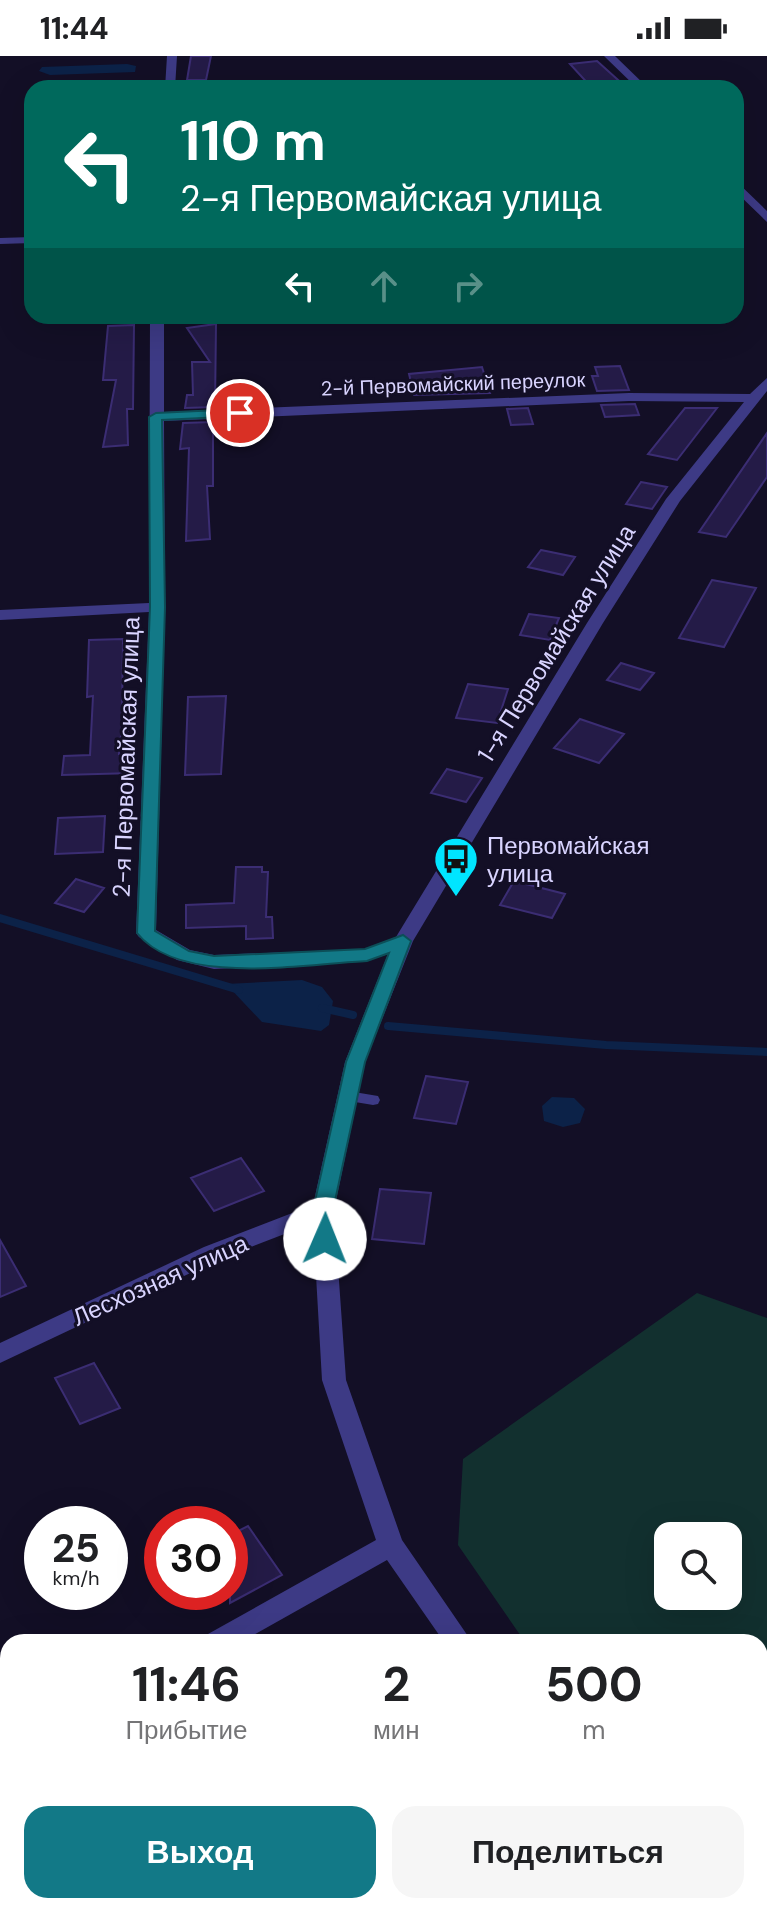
<!DOCTYPE html>
<html lang="ru">
<head>
<meta charset="utf-8">
<style>
	body { margin:0; font-family:"DM Sans",sans-serif; background:#f6f6f6; color:#202124; height:100vh; display:flex; flex-direction:column; font-size:30px; white-space:nowrap }
	* { box-sizing:border-box; margin:0 }
	p { font-size:26px; color:#757577 }
	.icon { flex:none; width:44px; height:44px; fill:none; stroke:currentColor; stroke-width:2; stroke-linecap:round; stroke-linejoin:round }
	.map { position:relative; flex:1; overflow:hidden }
	.drawer { position:absolute; left:0px; top:1578px; width:768px; height:280px; display:flex; flex-direction:column; background:#fff; border-radius:24px 24px 0 0; box-shadow:0 8px 32px #0002 }
	.drawer>* { flex:none }
	.top-card { position:absolute; left:24px; top:24px; width:720px; height:244px; border-radius:24px; box-shadow:0 8px 32px #0002; background:#00695c; color:#fff; overflow:hidden }
	.tools { position:absolute; left:654px; top:1466px; display:grid; gap:16px }
	.tools a { display:grid; place-items:center; width:88px; height:88px; border-radius:16px; background:#fff; box-shadow:0 8px 32px #0002; font-size:40px }
	.speed { position:absolute; left:24px; top:1450px; display:flex; gap:16px; font-size:40px; font-weight:700; text-align:center }
	.speed>* { display:grid; place-content:center; width:104px; height:104px; border-radius:50%; background:#fff; box-shadow:0 8px 32px #0002; line-height:1 }
	.speed small { font-size:20px; font-weight:400 }
	.speed .limit { border:12px solid #d22; background:#fff; color:#111 }
	.pin { position:absolute; display:grid; place-items:center; width:68px; height:68px; color:#fff; margin:-34px; border:4px solid #fff; border-radius:50%; box-shadow:0 2px 8px #0007 }
	.me { position:absolute; width:88px; margin:-44px; rotate:1deg; stroke-linejoin:round; filter:drop-shadow(0 0 6px #0008) }
	.turn { display:flex; align-items:center; gap:28px; height:168px; padding:0 24px; font-size:36px }
	.turn .icon { width:104px; height:104px; stroke-width:2.5 }
	.turn b { display:block; font-size:56px; line-height:68px }
	.lanes { display:flex; align-items:center; height:76px; padding:0 24px; background:#0003; justify-content:center; gap:40px; direction:ltr }
	.lanes .off { opacity:.35 }
	.eta { display:flex; justify-content:space-evenly; align-items:center; height:136px; text-align:center }
	.eta b { font-size:48px; font-weight:700; line-height:56px }
	.action { display:flex; gap:16px; margin-top:auto; padding:16px 24px }
	.action a { flex:1; height:92px; border-radius:24px; background:#127987; color:#fff; font-size:32px; font-weight:700; line-height:92px; text-align:center }
	.action a+a { background:#f6f6f6; color:#202124 }
	.status { display:flex; justify-content:space-between; align-items:center; height:56px; padding:0 40px; background:#fff; direction:ltr }
	.status svg { height:22px; fill:currentColor }
	.map>svg:first-child { display:block }
	.green { fill:#12302f; fill-rule:evenodd }
	.water { fill:#0c2248 }
	.lines { fill:none; stroke-linecap:round; stroke-linejoin:round }
	.stream { stroke:#0c2248; stroke-width:8 }
	.building { fill:#241b47; stroke:#3b2d73; stroke-width:2 }
	.lane { fill:#3d3a85; fill-rule:evenodd }
	.street { fill:#3d3a85; fill-rule:evenodd }
	.route { fill:#127987; stroke:#0c4f58; stroke-width:2 }
	.labels { text-anchor:middle; dominant-baseline:central; stroke-width:6; stroke-linejoin:round; paint-order:stroke }
	.far-street-label { font-size:20px; fill:#d9d4ff; stroke:#130f26 }
	.street-label { font-size:24px; fill:#d9d4ff; stroke:#130f26 }
	.poi-label { font-size:24px; fill:#d9d4ff; stroke:#130f26; text-anchor:start }
</style>
</head>
<body>
<div class="status"><b>11:44</b><svg viewBox="0 0 49 12"><path d="M0 12V9h3v3zM5 12V6h3v6zM10 12V3h3v9zM15 12V0h3v12zM26 1h20v11H26zM47 4h2v5h-2z"/></svg></div>
<div class="map">
<svg width="767" height="1858" viewBox="0 0 767 1858">
	<rect width="100%" height="100%" fill="#130f26"/>
	<path class="green" d="M697,1237L767,1262V1858H713L708,1850H760V1586H525L458,1489L463,1403ZM668,1480H728V1540H668Z"/>
	<path class="water" d="M127,8L136,10L135,16L50,19L39,15L42,11Z
		M302,924L322,931L333,945L329,969L321,975L262,966L226,928Z
		M552,1041L574,1042L585,1053L580,1067L563,1071L544,1065L542,1050Z"/>
	<g class="lines">
		<path class="stream" d="M0,862L239,934
			M322,952L353,959
			M388,970L606,989L767,996"/>
	</g>
	<path class="building" d="M191,0H211L206,24H187Z
		M597,5L627,32H592L570,8Z
		M216,268L215,351L185,352L187,339H193L192,306H210L187,272Z
		M134,269L133,353H127L128,389L103,391L116,324H103L108,270Z
		M620,310L629,334L597,335L592,320H598L595,311Z
		M482,311L490,337L414,339L409,318Z
		M635,348L639,359L605,361L601,349Z
		M528,352L533,368L511,369L507,353Z
		M685,352H717L677,404L648,398Z
		M213,366V430H207L210,483L186,485L189,392L180,393L183,367Z
		M767,377V421L726,481L699,476Z
		M641,426L667,431L652,453L626,448Z
		M541,494L575,501L563,519L528,511Z
		M712,524L756,532L724,591L679,582Z
		M529,558L559,562L550,584L520,579Z
		M123,583L122,657H128V679H121L119,698H133L134,717L62,719L64,700L90,699L93,640L87,641L89,584Z
		M621,607L654,617L640,634L607,624Z
		M468,628L508,633L497,667L456,662Z
		M226,640L221,718L185,719L188,641Z
		M580,663L624,678L599,707L554,692Z
		M447,713L482,722L466,746L431,737Z
		M105,760L103,796L55,798L58,762Z
		M236,811H262V816H268L266,861H272L273,882L246,883V870L186,872V849L234,847Z
		M76,823L104,832L84,856L55,847Z
		M514,825L565,838L552,862L500,849Z
		M426,1020L468,1026L456,1068L414,1062Z
		M241,1102L264,1135L214,1155L191,1122Z
		M380,1133L431,1137L424,1188L372,1183Z
		M0,1184L26,1230L0,1241Z
		M94,1307L120,1352L80,1368L55,1322Z
		M248,1470L282,1519L230,1547V1479Z"/>
	<g class="lines">
		<path class="lane" d="M32,181V187L0,188V182Z
			M348,1035L378,1040L380,1044L378,1048L373,1049L343,1044L341,1040L343,1036Z"/>
		<path class="street" d="M167,0H177L175,32H165Z
			M604,0H615L648,32H637Z
			M736,125L767,155V166L736,136Z
			M150,260H164V356L629,337L750,338L767,322V335L680,445L603,567L413,885L365,1006L334,1154L346,1324L402,1484L472,1586H444L387,1504L241,1586H204L208,1578L376,1484L322,1324L313,1167L220,1203L0,1307V1287L204,1191L313,1149L345,1006L388,898L367,905L214,913L177,904L139,881L136,877L149,556L0,564V554L149,547ZM629,345L744,346L666,443L587,567L396,881L365,893L214,899L190,894L156,874L165,551L164,365Z
			M8,1690V1718L0,1721V1693Z
			M629,1850H660L664,1858H633Z"/>
	</g>
	<path class="route" d="M240,353L244,354V360L162,364L165,551L155,875L189,895L214,900L365,893L403,879L411,885L365,1006L333,1154L335,1183L325,1190L315,1183L313,1154L346,1006L389,897L367,905C305,908 180,931 137,877L150,551L149,361L156,357Z"/>
	<defs>
		<g id="bus-pin" transform="scale(2.3)"><path d="M0 17L-7.5 6A9.5 9.5 0 1 1 7.5 6Z" fill="#00e5ff" stroke="#130f26"/><path d="M-5-6H5V4H4V6H2V4H-2V6H-4V4H-5ZM-3.5-4V0h7V-4ZM-3.5 1.2v1.5H-2V1.2ZM2 1.2v1.5H3.5V1.2Z" fill="#111"/></g>
	</defs>
	<g fill-rule="evenodd">
		<use href="#bus-pin" x="456" y="803"/>
	</g>
	<g class="labels">
		<g class="far-street-label">
			<text transform="translate(453 328) rotate(-2)">2-й Первомайский переулок</text>
		</g>
		<g class="street-label">
			<text transform="translate(556 587) rotate(-58)">1-я Первомайская улица</text>
			<text transform="translate(126 701) rotate(-88)">2-я Первомайская улица</text>
			<text transform="translate(160 1224) rotate(-24)">Лесхозная улица</text>
		</g>
		<g class="poi-label">
			<text x="487" y="789">Первомайская<tspan x="487" dy="28">улица</tspan></text>
		</g>
	</g>
</svg>
<div class="tools">
<a><svg class="icon" aria-label="search" viewBox="0 0 24 24"><circle cx="10" cy="10" r="6"/><path d="M15 15l6 6"/></svg></a>
</div>
<div class="speed"><div>25<small>km/h</small></div><div class="limit">30</div></div>
<div class="pin" style="left:240px;top:357px;background:#d93025"><svg class="icon" aria-label="arrive" viewBox="0 0 24 24"><path d="M6 21V4h12l-3 4 3 4H6"/></svg></div>
<svg class="me" style="left:325px;top:1183px" viewBox="-20 -20 40 40"><circle r="19" fill="#fff"/><path d="M0-13L10 11 0 6-10 11z" fill="#127987"/></svg>
<div class="top-card">
<div class="turn"><svg class="icon" aria-label="left" viewBox="0 0 24 24"><path d="M17 20v-9H6M10 6l-5 5 5 5"/></svg><div><b>110 m</b>2-я Первомайская улица</div></div>
<div class="lanes"><svg class="icon" aria-label="left" viewBox="0 0 24 24"><path d="M17 20v-9H6M10 6l-5 5 5 5"/></svg><svg class="icon off" aria-label="ahead" viewBox="0 0 24 24"><path d="M12 20V5M6 11l6-6 6 6"/></svg><svg class="icon off" aria-label="right" viewBox="0 0 24 24"><path d="M7 20v-9h11M14 6l5 5-5 5"/></svg></div>
</div>
<section class="drawer">
<div class="eta">
<div><b>11:46</b><p>Прибытие</p></div>
<div><b>2</b><p>мин</p></div>
<div><b>500</b><p>m</p></div>
</div>
<div class="action"><a>Выход</a><a>Поделиться</a></div>
</section>
</div>
</body>
</html>
